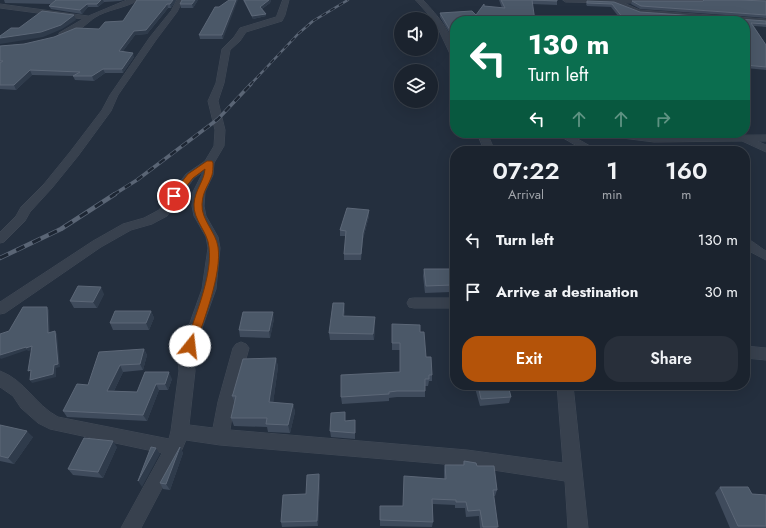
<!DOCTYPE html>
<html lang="en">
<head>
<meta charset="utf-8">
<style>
	body { margin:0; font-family:Jost,sans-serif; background:#282f3a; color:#f1f3f6; height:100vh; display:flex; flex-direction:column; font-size:15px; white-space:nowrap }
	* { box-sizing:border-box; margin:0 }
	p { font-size:13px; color:#a0a4aa }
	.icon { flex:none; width:22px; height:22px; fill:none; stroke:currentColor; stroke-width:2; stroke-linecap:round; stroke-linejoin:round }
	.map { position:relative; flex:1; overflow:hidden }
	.side { position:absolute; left:450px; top:146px; width:300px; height:244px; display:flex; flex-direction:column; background:#1b232e; border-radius:16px; box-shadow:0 4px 16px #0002,0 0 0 1px #39404a }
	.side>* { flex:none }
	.hud { position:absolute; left:450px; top:16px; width:300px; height:122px; border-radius:16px; box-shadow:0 4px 16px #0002,0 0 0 1px #39404a; background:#0b6e4f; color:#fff; overflow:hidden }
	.controls { position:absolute; left:394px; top:12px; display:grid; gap:8px }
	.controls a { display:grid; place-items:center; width:44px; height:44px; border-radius:50%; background:#1b232e; box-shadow:0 4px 16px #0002,0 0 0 1px #39404a; font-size:20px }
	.pin { position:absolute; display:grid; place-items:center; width:34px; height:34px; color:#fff; margin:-17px; border:2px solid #fff; border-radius:50%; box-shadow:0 1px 4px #0007 }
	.me { position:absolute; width:44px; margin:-22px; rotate:16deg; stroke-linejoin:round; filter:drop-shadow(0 0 3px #0008) }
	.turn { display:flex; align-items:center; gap:14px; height:84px; padding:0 12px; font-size:18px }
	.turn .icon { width:52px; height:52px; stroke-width:2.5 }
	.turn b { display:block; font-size:28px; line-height:34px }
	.lanes { display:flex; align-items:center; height:38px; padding:0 12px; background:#0003; justify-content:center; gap:20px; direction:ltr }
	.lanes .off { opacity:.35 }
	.eta { display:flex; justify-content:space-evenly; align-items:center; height:68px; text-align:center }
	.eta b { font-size:24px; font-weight:600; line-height:28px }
	.cta { display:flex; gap:8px; margin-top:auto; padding:8px 12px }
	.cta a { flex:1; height:46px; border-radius:16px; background:#b45309; color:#fff; font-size:16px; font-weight:600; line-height:46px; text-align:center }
	.cta a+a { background:#282f3a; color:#f1f3f6 }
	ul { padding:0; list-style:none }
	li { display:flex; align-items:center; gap:12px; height:52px; padding:0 12px }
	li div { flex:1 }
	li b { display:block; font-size:15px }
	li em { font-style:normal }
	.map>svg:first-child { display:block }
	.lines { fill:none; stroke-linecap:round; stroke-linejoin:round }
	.minor-casing { stroke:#414a57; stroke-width:1 }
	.minor { fill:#38414e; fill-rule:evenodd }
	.rail-far2-casing { stroke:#5a6575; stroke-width:2.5 }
	.rail-far1-casing { stroke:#5a6575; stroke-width:3.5 }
	.rail-casing { stroke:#5a6575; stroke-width:4.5 }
	.rail-far2 { stroke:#1d2633; stroke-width:1.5; stroke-dasharray:5; stroke-linecap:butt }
	.rail-far1 { stroke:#1d2633; stroke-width:2.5; stroke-dasharray:7; stroke-linecap:butt }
	.rail { stroke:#1d2633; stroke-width:3; stroke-dasharray:9; stroke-linecap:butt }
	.wall { fill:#3f4b5c }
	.shaded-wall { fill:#2f3b4b }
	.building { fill:#4b5868; stroke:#5c6777 }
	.route { fill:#b45309; stroke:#753606 }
</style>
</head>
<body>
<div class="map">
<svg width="766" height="528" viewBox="0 0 766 528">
	<rect width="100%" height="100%" fill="#242f3e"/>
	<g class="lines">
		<g class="minor-casing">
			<path id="minor" d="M127,0H138C127,8 107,9 94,18C86,24 71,39 59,37V33L83,19L0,8V4L88,16Z
				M177,0H183L177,12L156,40L118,95L111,111L78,156L52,188L30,212L25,221L4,242L0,243V232L16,216L21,207L44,184L70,152L102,110L110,95L150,37L171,11Z
				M283,0H289L285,15L282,21L246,32L240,41L230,50L224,83L218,101L225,130L224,146L214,163L213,175L205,192L204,206L206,216L218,237L220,248L216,289L201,331L194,360L195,371L189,425L213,428L218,402L233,348L236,344L241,342L246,344L249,348L234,402L230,430L467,450L563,463L557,385H573L588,528H568L565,481L467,466L220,445L186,440L180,454L141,528H121L162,453L50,429L38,423L21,408L13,396L0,387V371C25,380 35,405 58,417L169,439L171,431L179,371L178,360L187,331L202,289L208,248L206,237L194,216L192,206L193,192L203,172L194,178L167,216L152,224L131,230L101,247L5,313L0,314V302L93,241L123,224L144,218L159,210L186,174L205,161L214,146L215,130L208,101L216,83L222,49L234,37L240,28L276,17Z
				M416,0H423C438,16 455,35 455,58L451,56L435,22Z
				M563,0H705L702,2L624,3L640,10L766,19V23L639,14L613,3L566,2Z
				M734,0H766V3L737,2Z
				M477,133H487L495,151H485Z
				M555,133H567L599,151H586Z
				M601,133H630L654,136L766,135V141H757L766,145V152L742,141L654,142L606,136Z
				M745,238C752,240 759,247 766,251V260L745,249Z
				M414,298H455V308H414L409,307L407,303L409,299Z
				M745,346L766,348V360L745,358Z"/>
		</g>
		<use href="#minor" class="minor"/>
		<g class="rail-far2-casing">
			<path id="rail-far2" d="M250,85L298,34L313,21L348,0"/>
		</g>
		<g class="rail-far1-casing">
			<path id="rail-far1" d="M113,195L137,180L218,119L251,84"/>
		</g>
		<g class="rail-casing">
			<path id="rail" d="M0,258L61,229L115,194"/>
		</g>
		<use href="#rail-far2" class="rail-far2"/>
		<use href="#rail-far1" class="rail-far1"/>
		<use href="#rail" class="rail"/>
	</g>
	<path class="wall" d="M4,0H124L120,1L104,2L98,7H88L82,14L51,9L49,6L51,4L5,3Z
		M137,0H176L171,8H168L165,12L147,34L135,35L123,51L134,57L123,73H105L94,81L75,80L73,76L32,75L16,90L0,89V46L24,44L99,29L123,21Z
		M182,0H198L193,8H181L180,4Z
		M243,0H271L270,3L262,9L266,14V16L253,19Z
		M499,0H557V5L532,4L455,21V39H453L440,17V13L476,15L484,6L502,8Z
		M587,1L614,2L640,12L766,21V27L754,26L766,45V70L745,68V21H622L611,7L587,6L586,4Z
		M632,1H766V18L640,9L631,4Z
		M219,7L223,39H200L199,35Z
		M369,216L363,239L361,260H344V254L346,236H340V230Z
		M424,269L452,285L451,292L425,293L423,276Z
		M104,294L97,308H74L70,301Z
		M345,310L344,316L375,324L374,340H330L329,333Z
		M151,311L154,318L149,330H113L110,323Z
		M274,319L270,338L240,337L239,330Z
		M392,324L420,332L426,357L432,375V381H429L428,386H425V397H397L389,398V401L342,404L341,397L400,372V350H392Z
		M144,349L147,355L143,370L123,372L114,391L137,392L145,372L172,379L168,390H159L147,421L67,417L63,411L88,385Z
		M276,358L278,367L273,403L293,404L295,412L290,433L268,432L267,427L234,426L231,418L235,403L232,396Z
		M476,385H508L511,397L509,403L480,406L475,388Z
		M346,421L355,427V439L331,437L330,431Z
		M0,425L33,437L14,464L0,461Z
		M117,447L103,478L73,475L68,469Z
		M180,447L183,453L170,490L163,489L160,483Z
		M464,461L477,466L497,490L495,496H493L497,528H480L479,516L466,517L465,508H455V505L433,504V522L432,527L380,526V520L403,506L444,479V470L445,465H463Z
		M319,474L320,480L318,526L282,527L281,522L306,494Z
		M720,487L752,494L766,495V528H730L715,493Z"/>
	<path class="shaded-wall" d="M101,0H103L104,2L98,7L97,4Z
		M173,0H176L171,8L170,4Z
		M195,0H198L193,8L192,4Z
		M236,0H238L223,39L222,35Z
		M269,0H271L270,3L260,10V7Z
		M87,4L88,7L82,14L80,10Z
		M167,4L168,8L147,34L135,35L120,55L119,51L134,31L164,8Z
		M266,14V16L253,19L252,16Z
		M74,15L76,20L62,29L43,37L0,44V38Z
		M133,53L134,57L123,73L122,69Z
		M103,69L105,73L94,81L92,76Z
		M30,70L32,75L16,90L14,85Z
		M369,210V216L363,239L361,260L363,233Z
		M101,287L104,294L97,308L93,302Z
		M344,303L345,310L343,323V316Z
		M47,307L49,310L50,337L48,333Z
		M151,311L154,318L149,330L146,323Z
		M273,312L274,319L270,338L269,331Z
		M375,317V324L374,340L373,334Z
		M55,331L57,334L60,367L56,368V377L32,383L30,380Z
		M32,346L34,350L28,351L27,350L1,359L0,358V355L26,347Z
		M144,349L147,355L143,370L140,364Z
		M276,358L278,367L272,411L269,402Z
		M120,365L123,372L111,397L107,391Z
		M169,372L172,379L168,390L165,384Z
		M156,384L159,390L147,421L143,415Z
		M293,404L295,412L290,433L288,425Z
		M27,431L33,437L14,464L8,458Z
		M113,441L117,447L103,478L98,472Z
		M180,447L183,453L170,490L166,484Z
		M156,448L160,454L142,487L138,481Z
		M319,474L320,480L318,526L317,521Z"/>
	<path class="building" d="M56,0H101L97,4H87L80,10L49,6Z
		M137,0H173L170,4H167L164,8L146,30L134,31L119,51L133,53L122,69H103L92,76H73L80,72L30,70L14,85H0V63L3,61H0V46L24,44L54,37L76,28L99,29L105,22L123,21Z
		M182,0H195L192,4H180Z
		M229,0H236L222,35H199L215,7H219Z
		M244,0H269L260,7L266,14L252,16Z
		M501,0H557V1L532,0L535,21H455V35H453L440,13L472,11L476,15L484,4V6L505,8Z
		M704,0H737L766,1V15L641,6L632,1H703Z
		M587,1L614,2L640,12L766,21V24L751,23L766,45V67L745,65V21H641L639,18H623L612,4L587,3Z
		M42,11L74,15L61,25L41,32L0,38V36L11,28H19Z
		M347,208L369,210L363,233L361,254H344L346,231L340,230Z
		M424,269H450L452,285L426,286Z
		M78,286L101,287L93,302L70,301Z
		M333,303H344L343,316L375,317L373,334L329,333Z
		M23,307H47L48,333L55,331L58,364L54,365L53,374L30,380L31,370L28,371L32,346L26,348V347L0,355V334L9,331Z
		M115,311H151L146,323H110Z
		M243,312H273L269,331L239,330Z
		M392,324L420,325V332H424L426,357H431L432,375H429V379H425V391H397L389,392V394L341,397V375L400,372V343H392Z
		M144,349L140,364L120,365L107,391L137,392L145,372H169L165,384H156L143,415L63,411L77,384L88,385L99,352Z
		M276,358L269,402L293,404L288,425L266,424L267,418H231L236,396H232L233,394L243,359Z
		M478,385H508L511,397L481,399Z
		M345,412V421L355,420V433L330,431L331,413Z
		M0,425L27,431L8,458L0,456Z
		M84,438L113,441L98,472L68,469Z
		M151,447L156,448L138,481Z
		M180,447L166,484L160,483Z
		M464,461L476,463L477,466H494L497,490H493L498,527H483L480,510L468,511L466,502H456V500L432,499L433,522L380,520V506H403L404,476L446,479L445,465H464Z
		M319,474L317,521L281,522L283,495L306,494L307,475Z
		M720,487H748L752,494L766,495V526H738Z"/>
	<path class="route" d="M207,161H212L213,163C213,167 213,172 212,175C208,187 203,190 202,204C201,220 216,232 218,247C222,273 204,320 195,346L194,348L190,350L186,348L185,346C194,319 213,275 209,247C208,232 193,220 194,204C195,189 204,182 205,169L193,178L177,198L174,199L171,196L188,174Z"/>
</svg>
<div class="controls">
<a><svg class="icon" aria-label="sound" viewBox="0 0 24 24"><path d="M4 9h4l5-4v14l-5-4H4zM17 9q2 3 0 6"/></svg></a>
<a><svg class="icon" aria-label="layers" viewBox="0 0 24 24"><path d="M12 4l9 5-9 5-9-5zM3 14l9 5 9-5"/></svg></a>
</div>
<div class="pin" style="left:174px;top:196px;background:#d93025"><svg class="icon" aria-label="arrive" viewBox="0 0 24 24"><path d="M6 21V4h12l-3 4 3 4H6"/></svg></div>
<svg class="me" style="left:190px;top:346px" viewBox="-20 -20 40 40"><circle r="19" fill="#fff"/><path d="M0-13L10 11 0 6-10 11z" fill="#b45309"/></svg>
<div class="hud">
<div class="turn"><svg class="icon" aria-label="left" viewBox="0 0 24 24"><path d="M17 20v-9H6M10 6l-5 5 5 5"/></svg><div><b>130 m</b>Turn left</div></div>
<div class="lanes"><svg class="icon" aria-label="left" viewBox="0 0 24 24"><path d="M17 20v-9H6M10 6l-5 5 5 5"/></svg><svg class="icon off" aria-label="ahead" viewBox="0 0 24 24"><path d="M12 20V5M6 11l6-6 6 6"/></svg><svg class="icon off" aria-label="ahead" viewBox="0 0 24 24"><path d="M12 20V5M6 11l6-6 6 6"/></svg><svg class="icon off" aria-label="right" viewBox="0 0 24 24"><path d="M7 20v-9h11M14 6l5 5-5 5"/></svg></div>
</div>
<section class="side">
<div class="eta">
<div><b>07:22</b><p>Arrival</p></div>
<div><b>1</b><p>min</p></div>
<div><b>160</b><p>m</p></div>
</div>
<ul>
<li><svg class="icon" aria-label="left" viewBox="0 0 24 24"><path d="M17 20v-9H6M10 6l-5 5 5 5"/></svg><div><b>Turn left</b></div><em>130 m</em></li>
<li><svg class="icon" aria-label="arrive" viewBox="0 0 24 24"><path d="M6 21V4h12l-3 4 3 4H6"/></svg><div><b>Arrive at destination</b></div><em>30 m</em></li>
</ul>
<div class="cta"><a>Exit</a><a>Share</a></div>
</section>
</div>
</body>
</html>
